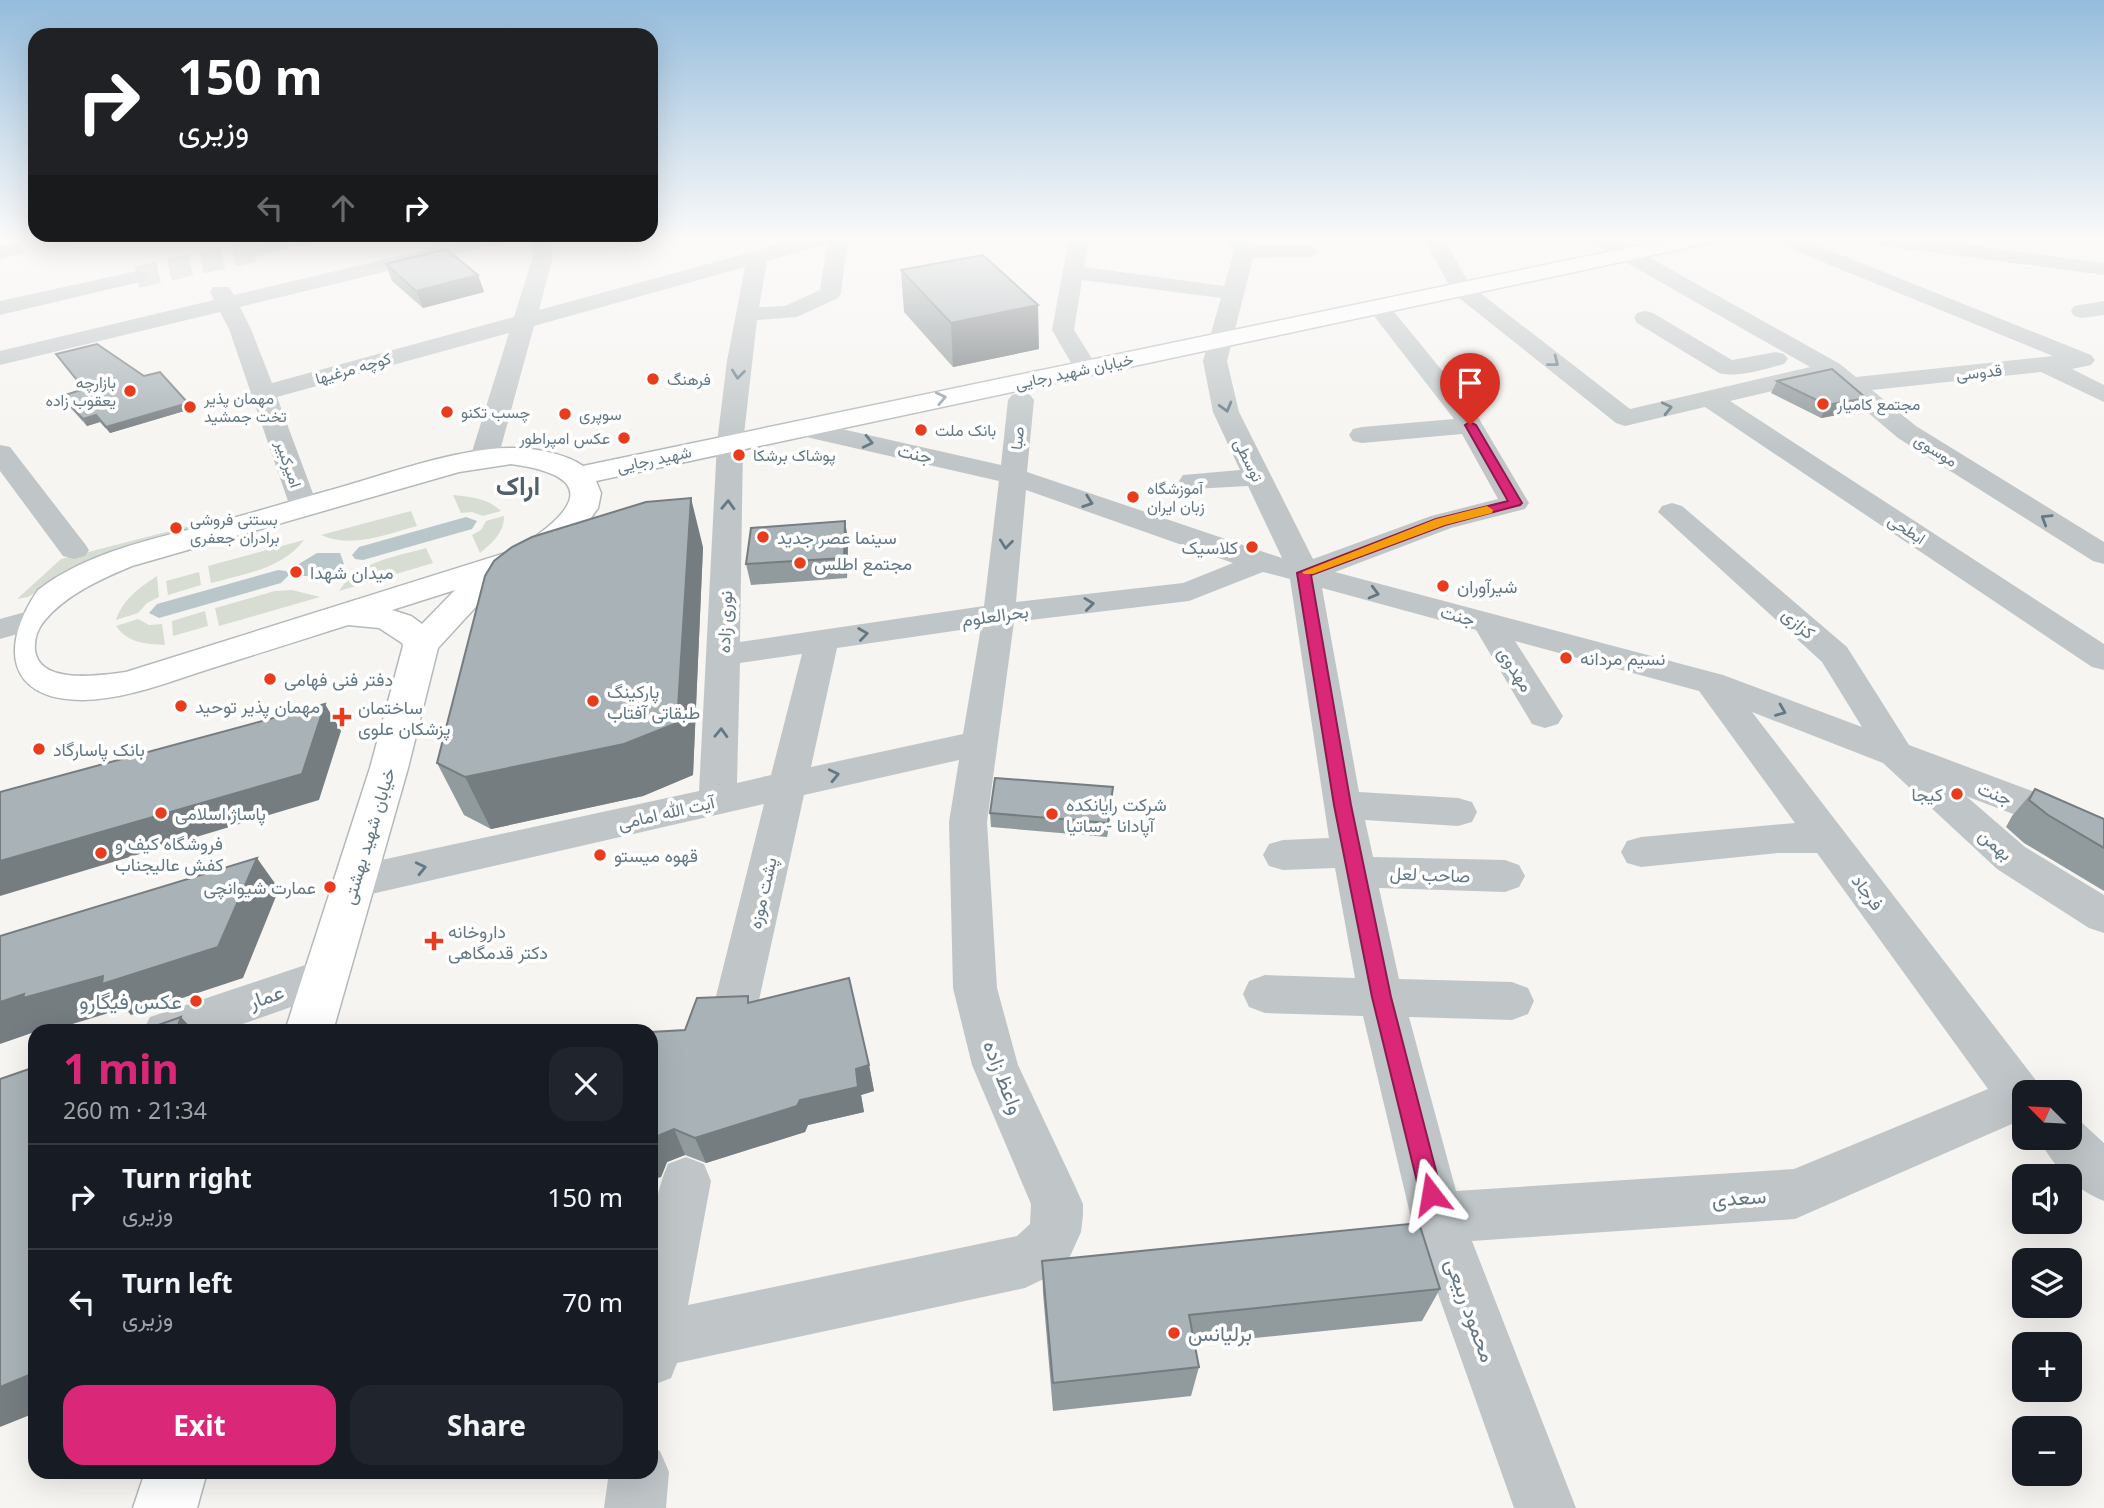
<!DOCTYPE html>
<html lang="en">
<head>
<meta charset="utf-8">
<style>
	body { margin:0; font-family:"Noto Sans",Vazirmatn,sans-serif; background:#20242c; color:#f1f3f6; height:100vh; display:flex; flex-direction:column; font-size:26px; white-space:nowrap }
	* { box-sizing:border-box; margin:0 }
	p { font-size:23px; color:#9ea1a6 }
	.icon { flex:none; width:38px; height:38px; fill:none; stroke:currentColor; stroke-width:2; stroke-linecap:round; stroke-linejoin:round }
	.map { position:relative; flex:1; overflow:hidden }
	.panel { position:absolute; left:28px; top:1024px; width:630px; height:455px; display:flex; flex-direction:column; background:#171b24; border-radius:21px; box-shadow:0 7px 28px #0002 }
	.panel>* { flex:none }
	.hud { position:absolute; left:28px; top:28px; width:630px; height:214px; border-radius:21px; box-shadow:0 7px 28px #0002; background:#202124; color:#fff; overflow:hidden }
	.needle { width:46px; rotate:294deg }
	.buttons { position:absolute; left:2012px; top:1080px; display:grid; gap:14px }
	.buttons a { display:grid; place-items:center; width:70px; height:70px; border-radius:14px; background:#171b24; box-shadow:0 7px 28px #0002; font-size:35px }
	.pin { position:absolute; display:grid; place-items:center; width:60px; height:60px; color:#fff; margin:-72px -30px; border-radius:50% 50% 50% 0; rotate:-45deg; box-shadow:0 0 7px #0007 }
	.pin .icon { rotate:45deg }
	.me { position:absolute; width:77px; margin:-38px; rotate:346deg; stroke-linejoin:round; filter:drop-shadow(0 0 5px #0008) }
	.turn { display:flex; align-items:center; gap:24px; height:147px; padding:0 35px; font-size:32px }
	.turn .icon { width:91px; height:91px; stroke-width:2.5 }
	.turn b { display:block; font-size:49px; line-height:60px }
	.lanes { display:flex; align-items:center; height:66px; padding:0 35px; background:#0003; justify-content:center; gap:35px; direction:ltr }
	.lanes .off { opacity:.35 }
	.round { display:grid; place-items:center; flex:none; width:74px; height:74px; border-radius:21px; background:#20242c }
	.summary { display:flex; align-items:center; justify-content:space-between; height:119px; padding:0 35px }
	h1 { font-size:42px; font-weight:700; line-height:52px; color:#db2777 }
	.action { display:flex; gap:14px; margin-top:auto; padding:14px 35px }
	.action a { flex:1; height:80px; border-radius:21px; background:#db2777; color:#fff; font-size:28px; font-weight:700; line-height:80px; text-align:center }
	.action a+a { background:#20242c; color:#f1f3f6 }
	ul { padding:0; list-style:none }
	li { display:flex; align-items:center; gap:21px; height:105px; padding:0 35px; border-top:2px solid #363941 }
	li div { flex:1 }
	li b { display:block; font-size:26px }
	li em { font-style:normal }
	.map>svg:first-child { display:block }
	.green { fill:#d7ddd2 }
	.water { fill:#b9c7ca }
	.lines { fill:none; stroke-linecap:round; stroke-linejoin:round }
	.minor-tunnel { stroke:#cad0d0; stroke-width:22; stroke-dasharray:22 11; stroke-linecap:butt }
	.major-casing { stroke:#b4b9bc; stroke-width:3 }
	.minor { fill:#c0c6c8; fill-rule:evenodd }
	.major { fill:#fff; fill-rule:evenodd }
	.wall { fill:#919a9d }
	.shaded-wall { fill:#767d80 }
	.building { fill:#a9b3b7; stroke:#767d80; stroke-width:2 }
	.oneway { stroke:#637884 }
	.oneway2 { stroke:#92a0a9 }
	.route { fill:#db2777; stroke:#8e194d; stroke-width:2 }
	.slow { fill:#f59e0b }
	.poi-dot { fill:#ea3c1d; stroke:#fff; stroke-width:2.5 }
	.labels { text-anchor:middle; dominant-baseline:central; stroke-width:7; stroke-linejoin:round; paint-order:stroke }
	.far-street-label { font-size:16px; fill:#637884; stroke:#fff }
	.far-poi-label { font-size:16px; fill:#637884; stroke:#fff; text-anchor:start }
	.street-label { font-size:18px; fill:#637884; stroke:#fff }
	.poi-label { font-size:18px; fill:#637884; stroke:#fff; text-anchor:start }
	.near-street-label { font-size:21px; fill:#637884; stroke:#fff }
	.near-poi-label { font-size:21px; fill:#637884; stroke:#fff; text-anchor:end }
	.far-town-label { font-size:26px; font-weight:bold; fill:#516069; stroke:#fff }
</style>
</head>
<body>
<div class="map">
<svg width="2104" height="1508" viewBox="0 0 2104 1508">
	<rect width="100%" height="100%" fill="#f6f5f1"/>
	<path class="green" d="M453,495C472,497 487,498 501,511L483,516L472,512L461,513Z
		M411,511L417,526C386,534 353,549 321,535Z
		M504,516C504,533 493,542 480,553L472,535L481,530L486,521Z
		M205,522L202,530L65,575L28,597L17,599L61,559Z
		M304,540C282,569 244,574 211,583L208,566Z
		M426,548L433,563L339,591C358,561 395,557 426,548Z
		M199,572L201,585L168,595L166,581Z
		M157,576L159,597L147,603L138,613L116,620C123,599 139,588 157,576Z
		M292,590L320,597L219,626L215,608L275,591Z
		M205,611L208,626L173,636L172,621Z
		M138,619L149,625L162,624L165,645C145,644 128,643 116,626Z"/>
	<path class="water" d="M466,517L477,521L472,529L363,560L355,559L352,555L359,547Z
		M317,553H340L344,564L324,576H300L297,565Z
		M278,570L286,571L289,575L281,583L159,618L149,613L157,604Z"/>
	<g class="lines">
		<path class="minor-tunnel" d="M137,277L254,251"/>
		<g class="major-casing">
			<path id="major" d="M1674,238H1715L1712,242L1705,244L596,481L601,493L598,508L582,530L563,547L537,564L506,574L438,648L408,768L333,1031H285L370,768L403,646L402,643L379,628L348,625C301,640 254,655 206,670C166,683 126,699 83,700C5,700 0,645 38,590C89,551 154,539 215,523C252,513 289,502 327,491C379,477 459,447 512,448C533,448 565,453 583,466ZM511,464C605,477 573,514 515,550L126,672C102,675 39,686 35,650C34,639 38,628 45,620C67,594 101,579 132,566L459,472ZM455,590L422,624L411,616L392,610Z
				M145,1472H207L197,1508H133Z"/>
		</g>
		<path class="minor" d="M282,238H318L315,242L254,257L247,255L244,251L247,247Z
			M475,238H511L508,242L240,307L251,329L272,383L514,317L533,256L529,238H549L553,256L539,310L803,238H848L841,293L838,298L797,317L757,320L743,443L740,642L984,606L999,481L793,434L789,428L793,422L802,420L1001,465L1008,400L1012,395L1021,392L1030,395L1034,400L1027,472L1282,558L1248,486L1193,489L1183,487L1179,481L1183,475L1240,470L1213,412L1203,361L1221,298L1082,280L1074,330L1098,368L1095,373L1086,375L1077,373L1052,330L1069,238H1089L1084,267L1224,286L1234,252L1226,238H1246L1251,246L1316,247L1319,251L1316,255L1309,257L1253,258L1227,361L1239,412L1313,559L1431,516L1498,499L1462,434L1362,443L1353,441L1349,435L1353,429L1362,427L1454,419L1367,307L1370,302H1386L1472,407L1529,503L1525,509L1451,528L1335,572L1723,675L1862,727L1822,662L1658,512L1662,506L1672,503L1682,506L1847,647L1909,745L2104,818V849L1966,796L2025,847L2104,895V933L2089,928L1997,869L1883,763L1752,712L2045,1092H2025V1122L2021,1120L1795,1219L1472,1241L1576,1508H1514L1411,1218L1363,1016L1265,1013L1249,1007L1243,994L1249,981L1265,975L1355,978L1335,868L1283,870L1269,866L1263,855L1269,844L1283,840L1329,838L1290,579L1263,572L1189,601L1014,622L987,822L997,988L1018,1065L1075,1186L1083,1204V1215L1081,1232L1067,1263L1054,1274L1025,1288L677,1363L671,1378L651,1386C651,1317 640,1228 668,1164L686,1157L704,1164L711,1181L688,1305L1017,1236L1030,1224L1031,1204L972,1065L953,988L949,822L959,760L804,795L759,1000L753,1013L737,1019L721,1013L715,1000L764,804L354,898L340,893L334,882L340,871L354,866L699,791L717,443L727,361L745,267L534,326L498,458L494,464L484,466L474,464L470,458L509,333L277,397L318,507L314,513L304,516L294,513L290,507L229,329L220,312L0,365V351L214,300L210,292L213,287H229L234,295ZM827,244L820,290L785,306L759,307L767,261ZM1026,490L1233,563L1183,583L1016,602ZM1322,588L1476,630L1532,724L1545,728L1558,724L1563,716L1515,641L1699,691L1795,823L1641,837L1627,841L1621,852L1627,863L1641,867L1778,853H1817L1988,1089L1794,1169L1456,1191L1409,1017L1512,1020L1528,1014L1534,1001L1528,988L1512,982L1399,979L1379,888L1505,892L1519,887L1525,876L1519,865L1505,860L1373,857L1365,820L1458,826L1472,822L1477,812L1472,802L1458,798L1359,792ZM981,627L963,734L811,767L837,648ZM802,654L771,775L737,783L740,663Z
			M1423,238H1443L1470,285L1630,409L1810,367L1583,238H1610L1636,250L1840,364L1856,377L2053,356L1774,242L1771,238H1799L2091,355L2095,360L2091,365L2072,369L2104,385V402L2041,372L1872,390L1916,426L2104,542V564L2093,561L1898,438L1827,378L1730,401L2104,644V670L2092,667L1705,407L1625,426L1616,423L1454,294Z
			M1858,238H1916L2104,263V275L1868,244Z
			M14,244L21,246L24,250L21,254L0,259V247Z
			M137,271L144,273L148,277L144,281L0,315V301Z
			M2104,301V315L2082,318L2074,316L2071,311L2074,306Z
			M1645,311L1653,313L1732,360L1776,352L1784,354L1788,359L1784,364C1765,369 1739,378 1719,373L1637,323L1634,318L1637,313Z
			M0,445L10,447L85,544L89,550L85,556L74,559L63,556L0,471Z
			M25,612L36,615L41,622L36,629L0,639V619Z
			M326,958L342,963L348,976L342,989L223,1031H143L150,1017Z
			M2070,1117L2081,1122L2104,1143V1201C2076,1190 2052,1166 2039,1138H2070Z
			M651,1447L660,1451L669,1472L666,1508H604L609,1472H651Z"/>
		<use href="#major" class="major"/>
	</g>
	<path class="wall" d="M386,264L478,275L484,292L423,308L392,281Z
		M901,270L1039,349L953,367L904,312Z
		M56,354L191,409L110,433L100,422L87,426L66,403L62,396L83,389Z
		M1777,381L1859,411L1821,418L1771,393Z
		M845,521L848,541L847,578L751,585L746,564Z
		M703,547L693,775L643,796L491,829L464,815L437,763Z
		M2035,789L2104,819V891L2024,843L2006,827L2012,816Z
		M1112,802L1107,837L991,827L990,813Z
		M750,1002L869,1065L874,1091L861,1095L864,1112L808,1125L805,1132L706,1163L685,1155L667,1162L661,1177L685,1030Z
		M1042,1261L1440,1289L1422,1321L1195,1344L1199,1367L1191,1396L1053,1411L1043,1293Z"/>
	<path class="shaded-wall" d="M478,275L484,292L423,308L416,291Z
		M1038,305L1039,349L953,367L951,323Z
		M1866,398L1859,411L1821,418L1827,405Z
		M188,403L191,409L110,433L106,427Z
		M96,415L100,422L87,426L83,419Z
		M691,498L703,547L693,775L643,796L491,829L465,777Z
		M845,521L848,541L847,578L844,558Z
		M325,704L341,731L319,800L0,896V861Z
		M1113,787L1112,802L1107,837L1108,823Z
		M257,858L279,889L243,978L131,1015L125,1008L56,1029L52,1026L0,1044V1002Z
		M181,1017L194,1031H176Z
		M869,1065L874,1091L861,1095L864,1112L808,1125L805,1132L706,1163L695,1138L800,1100L856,1069Z
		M674,1129L685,1155L667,1162L661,1177L651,1180V1146L655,1137Z
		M35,1369V1413L0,1427V1387Z"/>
	<path class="building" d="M446,249L478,275L416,291L386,264Z
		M983,255L1038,305L951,323L901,270Z
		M97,344L144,376L160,372L188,403L106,427L96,415L83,419L62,396L84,389L56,354Z
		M1832,369L1866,398L1827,405L1777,381Z
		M691,498L677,723L624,744L465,777L437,763L485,576L494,561L512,547L532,537L646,502Z
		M845,521L844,558L746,564L751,528Z
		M325,704L302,774L0,861V792Z
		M995,778L1113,787L1108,823L990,813Z
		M2035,789L2104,819V848L2048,815L2029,800Z
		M257,858L218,947L102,984L103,976L23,998L24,994L0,1002V936Z
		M849,978L869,1065L856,1069L858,1087L800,1100L797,1106L695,1138L674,1129L655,1137L651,1146V1032L685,1030L697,998L748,996V1003Z
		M181,1017L176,1031H141Z
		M35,1067V1369L34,1373L0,1387V1079Z
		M1419,1223L1440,1289L1189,1315L1199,1367L1053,1383L1042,1261Z"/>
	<defs><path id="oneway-chevron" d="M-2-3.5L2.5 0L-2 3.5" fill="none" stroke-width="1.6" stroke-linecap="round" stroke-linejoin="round" transform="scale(1.75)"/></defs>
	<g class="oneway">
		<use href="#oneway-chevron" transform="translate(1554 362) rotate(38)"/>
		<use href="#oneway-chevron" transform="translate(738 374) rotate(96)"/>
		<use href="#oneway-chevron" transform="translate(1226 407) rotate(74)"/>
		<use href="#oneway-chevron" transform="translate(1667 408) rotate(-13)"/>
		<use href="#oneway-chevron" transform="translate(868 442) rotate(13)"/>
		<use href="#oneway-chevron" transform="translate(1088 502) rotate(19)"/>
		<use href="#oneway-chevron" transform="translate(728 505) rotate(-88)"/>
		<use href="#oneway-chevron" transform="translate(2046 519) rotate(-148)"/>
		<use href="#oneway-chevron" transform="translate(1006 544) rotate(96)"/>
		<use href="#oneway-chevron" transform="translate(1374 593) rotate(15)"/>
		<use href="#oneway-chevron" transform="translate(1089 604) rotate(-7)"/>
		<use href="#oneway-chevron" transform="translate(863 634) rotate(-8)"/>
		<use href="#oneway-chevron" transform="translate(1781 711) rotate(22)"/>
		<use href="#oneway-chevron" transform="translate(721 733) rotate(-88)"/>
		<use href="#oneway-chevron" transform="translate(834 775) rotate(-13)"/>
		<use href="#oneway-chevron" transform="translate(421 868) rotate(-13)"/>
	</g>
	<use class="oneway2" href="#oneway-chevron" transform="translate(941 398) rotate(-12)"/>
	<linearGradient id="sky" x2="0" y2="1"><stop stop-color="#95bcdc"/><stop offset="0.53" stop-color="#fbfaf9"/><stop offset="1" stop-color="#fbfaf9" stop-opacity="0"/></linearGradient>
	<rect width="2104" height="449" fill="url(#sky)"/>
	<path class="route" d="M1470,422L1476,425L1522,503L1520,505L1445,525L1311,575L1351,805L1391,997L1442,1194L1439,1201L1431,1204L1423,1201L1420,1194L1372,997L1334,805L1297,573L1436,519L1508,501L1465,425Z"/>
	<path class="slow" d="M1487,506L1493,510L1492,513L1445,525L1313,574H1304L1302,572L1436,519Z"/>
	<g class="poi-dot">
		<circle cx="653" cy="379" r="7"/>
		<circle cx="130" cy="391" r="7"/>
		<circle cx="1823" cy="404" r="7"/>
		<circle cx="190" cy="407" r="7"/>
		<circle cx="447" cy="412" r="7"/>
		<circle cx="565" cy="414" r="7"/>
		<circle cx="921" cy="430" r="7"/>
		<circle cx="624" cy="438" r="7"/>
		<circle cx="739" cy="455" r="7"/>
		<circle cx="1133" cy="497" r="7"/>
		<circle cx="176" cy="528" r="7"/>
		<circle cx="763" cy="537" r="7"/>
		<circle cx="1252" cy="547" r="7"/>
		<circle cx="800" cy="563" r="7"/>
		<circle cx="296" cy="572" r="7"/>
		<circle cx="1443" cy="586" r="7"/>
		<circle cx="1566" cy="658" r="7"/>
		<circle cx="270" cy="679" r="7"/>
		<circle cx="593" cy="701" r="7"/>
		<circle cx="181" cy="706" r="7"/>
		<path d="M338.5 706.5h7v7h7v7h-7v7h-7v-7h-7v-7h7z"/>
		<circle cx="39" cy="749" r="7"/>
		<circle cx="1957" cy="794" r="7"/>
		<circle cx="161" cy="813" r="7"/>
		<circle cx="1052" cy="814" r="7"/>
		<circle cx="101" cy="853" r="7"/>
		<circle cx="600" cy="855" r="7"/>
		<circle cx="330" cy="887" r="7"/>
		<path d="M430.5 930.5h7v7h7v7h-7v7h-7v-7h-7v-7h7z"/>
		<circle cx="196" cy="1001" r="7"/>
		<circle cx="1174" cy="1333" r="7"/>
	</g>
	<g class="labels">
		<g class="far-street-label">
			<text transform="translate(353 368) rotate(-16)">کوچه مرغیها</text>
			<text transform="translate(1074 371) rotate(-12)">خیابان شهید رجایی</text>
			<text transform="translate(1979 372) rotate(-6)">قدوسی</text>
			<text transform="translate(1017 438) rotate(-84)">صبا</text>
			<text transform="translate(1936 450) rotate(32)">موسوی</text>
			<text transform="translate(654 459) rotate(-12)">شهید رجایی</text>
			<text transform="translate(1249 460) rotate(64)">توسطی</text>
			<text transform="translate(289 464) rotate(71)">امیرکبیر</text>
			<text transform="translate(1907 529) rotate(33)">ابطحی</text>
		</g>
		<g class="far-poi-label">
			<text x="667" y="379">فرهنگ</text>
			<text x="116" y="382" text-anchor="end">بازارچه<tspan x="116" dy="18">یعقوب زاده</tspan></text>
			<text x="204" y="398">مهمان پذیر<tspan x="204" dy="18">تخت جمشید</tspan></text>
			<text x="1837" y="404">مجتمع کامیار</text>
			<text x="461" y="412">چسب تکنو</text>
			<text x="579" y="414">سوپری</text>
			<text x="935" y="430">بانک ملت</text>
			<text x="610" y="438" text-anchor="end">عکس امپراطور</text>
			<text x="753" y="455">پوشاک برشکا</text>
			<text x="1147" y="488">آموزشگاه<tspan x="1147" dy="18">زبان ایران</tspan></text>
			<text x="190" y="519">بستنی فروشی<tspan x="190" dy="18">برادران جعفری</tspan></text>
		</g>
		<g class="street-label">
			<text transform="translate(915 453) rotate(13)">جنت</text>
			<text transform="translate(995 615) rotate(-8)">بحرالعلوم</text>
			<text transform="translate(1458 615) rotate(15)">جنت</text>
			<text transform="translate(724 622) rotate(-88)">نوری زاده</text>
			<text transform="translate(1799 623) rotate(41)">کزازی</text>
			<text transform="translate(1516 669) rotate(58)">مهدوی</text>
			<text transform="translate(1995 793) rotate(21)">جنت</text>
			<text transform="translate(666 812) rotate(-13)">آیت الله امامی</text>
			<text transform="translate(368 836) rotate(-73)">خیابان شهید بهشتی</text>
			<text transform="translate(1996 844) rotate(41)">بهمن</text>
			<text transform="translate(1430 874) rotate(2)">صاحب لعل</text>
			<text transform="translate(1868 892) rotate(53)">فرجاد</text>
			<text transform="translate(762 893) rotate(-77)">پشت موزه</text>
		</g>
		<g class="poi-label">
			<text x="777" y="537">سینما عصر جدید</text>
			<text x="1238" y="547" text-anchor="end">کلاسیک</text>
			<text x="814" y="563">مجتمع اطلس</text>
			<text x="310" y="572">میدان شهدا</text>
			<text x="1457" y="586">شیرآوران</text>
			<text x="1580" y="658">نسیم مردانه</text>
			<text x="284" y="679">دفتر فنی فهامی</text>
			<text x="607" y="691">پارکینگ<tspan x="607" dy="21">طبقاتی آفتاب</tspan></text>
			<text x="195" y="706">مهمان پذیر توحید</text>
			<text x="358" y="707">ساختمان<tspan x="358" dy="21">پزشکان علوی</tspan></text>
			<text x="53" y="749">بانک پاسارگاد</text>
			<text x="1943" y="794" text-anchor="end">کیجا</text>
			<text x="1066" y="804">شرکت رایانکده<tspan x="1066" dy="21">آپادانا - ساتیا</tspan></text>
			<text x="175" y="813">پاساژ اسلامی</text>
			<text x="115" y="843">فروشگاه کیف و<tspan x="115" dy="21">کفش عالیجناب</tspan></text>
			<text x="614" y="855">قهوه میستو</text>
			<text x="316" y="887" text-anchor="end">عمارت شیوانچی</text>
			<text x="448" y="931">داروخانه<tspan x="448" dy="21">دکتر قدمگاهی</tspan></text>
		</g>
		<g class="near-street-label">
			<text transform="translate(266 996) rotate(-19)">عمار</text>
			<text transform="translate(1004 1077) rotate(69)">واعظ زاده</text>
			<text transform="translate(1739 1197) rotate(-4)">سعدی</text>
			<text transform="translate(1471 1310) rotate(70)">محمود ربیعی</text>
		</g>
		<g class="near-poi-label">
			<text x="182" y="1001">عکس فیگارو</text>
			<text x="1188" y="1333" text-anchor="start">برلیانس</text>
		</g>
		<g class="far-town-label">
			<text x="518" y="485">اراک</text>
		</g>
	</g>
</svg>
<div class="buttons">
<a><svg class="needle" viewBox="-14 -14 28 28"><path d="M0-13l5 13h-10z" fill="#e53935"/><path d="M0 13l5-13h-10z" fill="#9ea1a6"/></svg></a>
<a><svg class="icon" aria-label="sound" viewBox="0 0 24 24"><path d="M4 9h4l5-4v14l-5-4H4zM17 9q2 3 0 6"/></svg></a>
<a><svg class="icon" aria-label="layers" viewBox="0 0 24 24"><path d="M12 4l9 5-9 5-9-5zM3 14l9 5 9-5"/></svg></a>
<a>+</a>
<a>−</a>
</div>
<div class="pin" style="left:1470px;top:425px;background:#d93025"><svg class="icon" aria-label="arrive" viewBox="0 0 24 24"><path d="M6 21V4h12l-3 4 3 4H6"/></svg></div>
<svg class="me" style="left:1431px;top:1194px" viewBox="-20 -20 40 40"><path d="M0-17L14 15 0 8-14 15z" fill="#db2777" stroke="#fff" stroke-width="4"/></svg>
<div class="hud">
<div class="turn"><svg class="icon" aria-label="right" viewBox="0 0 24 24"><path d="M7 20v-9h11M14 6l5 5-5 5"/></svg><div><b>150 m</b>وزیری</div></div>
<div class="lanes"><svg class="icon off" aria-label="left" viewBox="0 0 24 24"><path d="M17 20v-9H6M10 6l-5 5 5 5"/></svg><svg class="icon off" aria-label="ahead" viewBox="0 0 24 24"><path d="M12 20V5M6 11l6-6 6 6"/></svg><svg class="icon" aria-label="right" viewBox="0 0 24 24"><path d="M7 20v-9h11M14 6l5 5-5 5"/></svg></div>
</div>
<section class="panel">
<div class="summary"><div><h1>1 min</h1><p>260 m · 21:34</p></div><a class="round"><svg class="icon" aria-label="close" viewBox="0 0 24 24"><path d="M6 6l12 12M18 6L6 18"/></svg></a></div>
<ul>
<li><svg class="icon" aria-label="right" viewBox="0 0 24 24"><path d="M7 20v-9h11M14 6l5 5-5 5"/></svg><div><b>Turn right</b><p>وزیری</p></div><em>150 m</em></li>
<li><svg class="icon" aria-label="left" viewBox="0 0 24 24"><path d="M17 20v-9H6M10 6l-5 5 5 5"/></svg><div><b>Turn left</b><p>وزیری</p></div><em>70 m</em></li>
</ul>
<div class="action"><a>Exit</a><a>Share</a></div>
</section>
</div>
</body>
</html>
